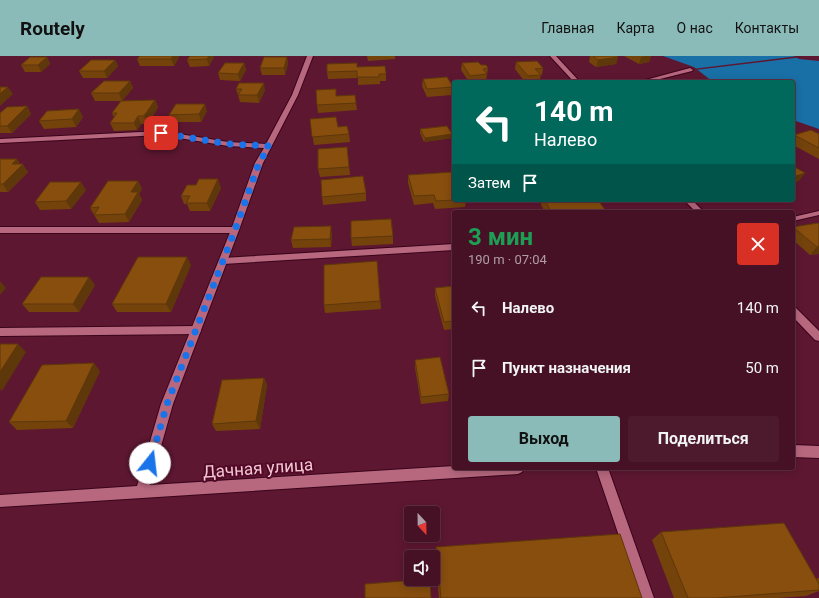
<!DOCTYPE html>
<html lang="ru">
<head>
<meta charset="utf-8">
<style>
	body { margin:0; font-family:Roboto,sans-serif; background:#4d1a2d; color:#f1f3f6; height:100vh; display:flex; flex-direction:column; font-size:15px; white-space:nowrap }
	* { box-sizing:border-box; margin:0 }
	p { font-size:13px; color:#b09da7 }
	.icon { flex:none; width:22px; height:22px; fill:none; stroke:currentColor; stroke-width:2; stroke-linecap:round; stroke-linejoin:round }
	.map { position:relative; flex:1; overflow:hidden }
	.side { position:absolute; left:452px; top:154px; width:343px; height:260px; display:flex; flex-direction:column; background:#461125; border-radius:4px; box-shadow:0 2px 10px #0003,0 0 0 1px #5e3142 }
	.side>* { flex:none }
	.banner { position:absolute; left:452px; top:24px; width:343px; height:122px; border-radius:4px; box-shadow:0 2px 10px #0003,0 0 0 1px #5e3142; background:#00695c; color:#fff; overflow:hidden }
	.needle { width:26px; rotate:158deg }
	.controls { position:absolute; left:404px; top:450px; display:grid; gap:8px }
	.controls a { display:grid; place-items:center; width:36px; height:36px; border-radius:4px; background:#461125; box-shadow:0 2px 10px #0003,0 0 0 1px #5e3142; font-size:20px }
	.pin { position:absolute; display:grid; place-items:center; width:34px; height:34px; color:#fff; margin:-17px; border-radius:8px; box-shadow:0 2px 6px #0006 }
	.me { position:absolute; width:44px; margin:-22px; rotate:16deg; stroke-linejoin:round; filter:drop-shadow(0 0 3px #0008) }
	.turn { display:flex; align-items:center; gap:14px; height:84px; padding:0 16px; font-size:18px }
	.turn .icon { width:52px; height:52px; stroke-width:2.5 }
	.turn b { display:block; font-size:28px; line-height:34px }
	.then { display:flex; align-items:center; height:38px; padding:0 16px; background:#0003; gap:8px; font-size:15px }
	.round { display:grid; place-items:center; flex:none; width:42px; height:42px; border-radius:4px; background:#4d1a2d }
	.overview { display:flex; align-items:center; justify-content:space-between; height:68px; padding:0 16px }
	h1 { font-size:24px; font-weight:700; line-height:30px; color:#1e9e55 }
	.cta { display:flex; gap:8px; margin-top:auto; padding:8px 16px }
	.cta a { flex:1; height:46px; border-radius:4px; background:#8bbbb9; color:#111; font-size:16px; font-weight:700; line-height:46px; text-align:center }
	.cta a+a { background:#4d1a2d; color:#f1f3f6 }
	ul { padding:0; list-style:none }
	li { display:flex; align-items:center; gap:12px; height:60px; padding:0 16px }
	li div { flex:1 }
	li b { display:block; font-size:15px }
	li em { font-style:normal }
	header { display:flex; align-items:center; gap:24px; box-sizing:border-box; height:56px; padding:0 20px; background:#8bbbb9; color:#111 }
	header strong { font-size:19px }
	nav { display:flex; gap:22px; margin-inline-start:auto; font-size:14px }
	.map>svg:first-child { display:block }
	.water { fill:#1970a6 }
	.pier { fill:#5e1731 }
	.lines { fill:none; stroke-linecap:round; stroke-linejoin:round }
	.lane-casing { stroke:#3a041a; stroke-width:2 }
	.street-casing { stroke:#3a041a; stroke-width:2 }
	.secondary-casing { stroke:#3a041a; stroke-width:2 }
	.lane { fill:#b7687f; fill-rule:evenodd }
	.street { fill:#b7687f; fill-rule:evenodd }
	.secondary { fill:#b7687f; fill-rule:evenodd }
	.wall { fill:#74430c }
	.shaded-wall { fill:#5e370a }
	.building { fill:#874e0e; stroke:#5e370a }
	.route { stroke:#1a73e8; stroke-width:7; stroke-dasharray:0 12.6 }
	.labels { text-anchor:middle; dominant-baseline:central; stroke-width:4; stroke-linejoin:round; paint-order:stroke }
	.near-street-label { font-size:17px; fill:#f3c6d1; stroke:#510927 }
</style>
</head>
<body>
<header>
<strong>Routely</strong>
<nav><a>Главная</a><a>Карта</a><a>О нас</a><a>Контакты</a></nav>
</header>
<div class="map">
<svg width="819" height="542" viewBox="0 0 819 542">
	<rect width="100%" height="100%" fill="#5e1731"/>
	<path class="water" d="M663,0H794L799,3L819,5V73L793,64V26H713L694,11Z"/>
	<path class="pier" d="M798,0L803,1L695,14L692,13Z"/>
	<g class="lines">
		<g class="lane-casing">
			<path id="lane" d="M690,12L693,14L692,15L648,26H638Z
				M819,155V159L793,165V161Z
				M0,171H235L239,174L235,177H0Z
				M454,188V194L223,208L219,205L223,202Z
				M196,270L200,271L201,274L200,277L196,278L0,280V272Z
				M596,412H608L654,542H640Z"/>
		</g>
		<g class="street-casing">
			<path id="street" d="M307,0H313L298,39L263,107L239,174L173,348L150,429L454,410V412H524L522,416L518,418L0,451V439L137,430L161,348L231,174L255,107L264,92L228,90L161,79L0,87V83L161,75L228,86L266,88L292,39Z
				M793,389L819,390V402L793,401Z"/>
		</g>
		<g class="secondary-casing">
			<path id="secondary" d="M550,0H556L580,26H574Z
				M684,144H692L704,156H696Z
				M793,251L796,252L819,275V285L815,284L793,261Z"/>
		</g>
		<use href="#lane" class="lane"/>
		<use href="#street" class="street"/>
		<use href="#secondary" class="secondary"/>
	</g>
	<path class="wall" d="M140,0H179V1L174,10H140L137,3Z
		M367,0H395V3L368,5Z
		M590,0H616L618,1L616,8L596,11L589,6Z
		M624,0H651L649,6L639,8Z
		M47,1L50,8L41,16H25L21,9Z
		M214,1L209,10L190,11L187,4Z
		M287,1L288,8L285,19H262L260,12Z
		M115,4L118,10L107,22H83L79,15Z
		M516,6L543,12L542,19H541L539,26H525L515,13Z
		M244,7L246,14L240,25L220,24L218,17Z
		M462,7L481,9L488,12L486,25L469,26L461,14Z
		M357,11L386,18V25H380V28L358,29V22L328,23L327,16Z
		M423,23L453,31L452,39L427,41L422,30Z
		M130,25L133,32L122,45L155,44L158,51L148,68H141L137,74L114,75L110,67L114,61L112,57L121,45H95L91,37Z
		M236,33L265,34L259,47L240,46Z
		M336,40L356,47L357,54L318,57L317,49Z
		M27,50L31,58L12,77H0V57Z
		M207,55L201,66H171L169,59Z
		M83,61L76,71L44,73L39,65Z
		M310,63L338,71L349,78L350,86L314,89Z
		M420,73L452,82L424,86L420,77Z
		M819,78V103L793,89V81L794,79Z
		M347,91L350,119L320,121L318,113Z
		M0,103H17L20,108L28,116L8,136H0Z
		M454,116V144H468H466L465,151L435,153L433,147L414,149L408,127V119Z
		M138,125L142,133L139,138L142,144L129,166L99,167L90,152Z
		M221,132L210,155H190L187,148H184L181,140Z
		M86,134L71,153L40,154L35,146Z
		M366,137V145L323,149L322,141Z
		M542,144H598L605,154V156H545L541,149Z
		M818,167L819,198L810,199L793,184V171Z
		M332,178L331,191L293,192L291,184Z
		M393,180V188L352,190L351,182Z
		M377,205L381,253L325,257L324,249Z
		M191,209L171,256H117L112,248Z
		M95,229L79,256H29L22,248Z
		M454,230V273L444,274L435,240V232Z
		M415,304L449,338L448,345L421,348L415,312Z
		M100,315L73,372L17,374L9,366Z
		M264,322L267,329L260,373L216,375L212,368Z
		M661,476L816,523L819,522V536V535L806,540L778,542H674L652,484Z
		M436,491L642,542H439L435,499Z"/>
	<path class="shaded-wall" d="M173,0H179V1L174,10L171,3Z
		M209,0H213L214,1L209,10L207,3Z
		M646,0H651L649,6L639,8L641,1Z
		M47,1L50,8L41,16L38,9Z
		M287,1L288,8L285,19L284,12Z
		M618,1L616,8L596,11L598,4Z
		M115,4L118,10L107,22L104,15Z
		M244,7L246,14L240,25L238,18Z
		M130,25L133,32L122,45L119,37Z
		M264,27L265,34L259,47L257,39Z
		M8,31L13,38L0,50V38Z
		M155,44L158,51L148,68L144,60Z
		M205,48L207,55L201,66L199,58Z
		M27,50L31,58L12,77L7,70Z
		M79,53L83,61L76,71L72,63Z
		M138,60L141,68L137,74L134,67Z
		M452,78V82L424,86L425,82Z
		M17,103L21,110L23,108L28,116L8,136L3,128L12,108Z
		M805,117L799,125L793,127V121Z
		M218,123L221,132L210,155L207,147Z
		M138,125L142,133L139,138L142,144L129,166L125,158L131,136Z
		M81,126L86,134L71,153L66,145Z
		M331,170L332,178L331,191L330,183Z
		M819,190V198L810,199L817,191Z
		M187,201L191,209L171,256L166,248Z
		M89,221L95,229L79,256L73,248Z
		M0,225L6,232L0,239Z
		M18,288L26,296L2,335L0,333V316Z
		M94,307L100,315L73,372L66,365Z
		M264,322L267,329L260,373L256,365Z"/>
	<path class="building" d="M140,0H173L171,3H137Z
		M190,0H209L207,3L187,4Z
		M593,0H616L618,1L598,4Z
		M30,1H47L38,9H21Z
		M264,1H287L284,12H260Z
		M91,4H115L104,15H79Z
		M537,5L543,12L535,13L541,19L528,20L516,6Z
		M478,6L481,9H486L488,12L483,13L487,18L470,20L462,7Z
		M225,7H244L238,18L218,17Z
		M357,7V11L385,10L386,18H379V21H357V15L327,16V8Z
		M447,21L453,31L427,33L423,23Z
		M104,25H130L119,37H91Z
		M685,25L687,26H678Z
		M239,27H264L257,39H238L242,33H236Z
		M0,31H8L0,38Z
		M336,33V40L355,39L356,47L317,49L316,34Z
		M155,44L144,60H138L134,67H110L117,57H112L121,45Z
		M176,48H205L199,58L169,59Z
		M27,50L7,70H0V57L7,51Z
		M79,53L72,63L39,65L47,55Z
		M336,61L338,71L347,70L349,78L312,81L310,63Z
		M447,70L452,78L425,82L420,73Z
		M811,74L819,78V92L794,79Z
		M347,91L349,111L318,113V93Z
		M0,103H17L12,108H23L3,128H0Z
		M793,110L805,117L793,121Z
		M454,116V144L436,145L434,139L414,140L408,119Z
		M363,120L366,137L322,141L321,124Z
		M199,123H218L207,147H186L190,140H181L187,129H196Z
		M108,125H138L131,136H138L125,158L94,159L99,151L90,152Z
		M50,126H81L66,145L35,146Z
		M545,144H598L605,154L585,156H551Z
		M391,163L393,180L351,182V165Z
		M818,167L819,168V190L817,191L793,171Z
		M331,170L330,183L291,184L294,171Z
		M138,201H187L166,248H112Z
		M377,205L380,245L324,249V209Z
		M41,221H89L73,248H22Z
		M454,230V265L444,266L435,232Z
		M0,288H18L0,316Z
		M440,301L449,338L421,341L415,304Z
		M94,307L66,365L9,366L42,309Z
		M264,322L256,365L212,368L222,324Z
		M784,467L819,528V534L716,542H688L661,476Z
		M620,478L642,542H441L436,491Z
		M430,523L431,542H365V528Z"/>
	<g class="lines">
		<path class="route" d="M150,407L167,348L235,174L259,107L269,90L228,88L161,77"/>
	</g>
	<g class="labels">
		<g class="near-street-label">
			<text transform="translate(258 412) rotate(-4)">Дачная улица</text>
		</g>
	</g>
</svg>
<div class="controls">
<a><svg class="needle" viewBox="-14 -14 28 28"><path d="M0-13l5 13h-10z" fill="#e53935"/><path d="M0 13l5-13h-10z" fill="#b09da7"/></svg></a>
<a><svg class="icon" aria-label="sound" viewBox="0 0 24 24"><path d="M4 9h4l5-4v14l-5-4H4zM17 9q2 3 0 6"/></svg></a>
</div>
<div class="pin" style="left:161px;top:77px;background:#d93025"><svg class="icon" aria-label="arrive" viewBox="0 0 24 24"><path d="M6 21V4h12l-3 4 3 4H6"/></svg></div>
<svg class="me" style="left:150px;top:407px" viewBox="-20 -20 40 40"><circle r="19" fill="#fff"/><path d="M0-13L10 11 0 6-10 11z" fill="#1a73e8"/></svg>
<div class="banner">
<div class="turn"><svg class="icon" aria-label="left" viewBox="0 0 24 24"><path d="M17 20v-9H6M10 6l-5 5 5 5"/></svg><div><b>140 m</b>Налево</div></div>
<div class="then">Затем<svg class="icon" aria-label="arrive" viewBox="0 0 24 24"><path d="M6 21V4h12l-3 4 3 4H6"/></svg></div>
</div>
<section class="side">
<div class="overview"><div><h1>3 мин</h1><p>190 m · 07:04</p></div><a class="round" style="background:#d93025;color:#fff"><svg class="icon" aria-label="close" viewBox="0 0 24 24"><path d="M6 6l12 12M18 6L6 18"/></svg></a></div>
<ul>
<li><svg class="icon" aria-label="left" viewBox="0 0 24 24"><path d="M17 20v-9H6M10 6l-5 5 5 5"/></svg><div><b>Налево</b></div><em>140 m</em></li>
<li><svg class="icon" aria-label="arrive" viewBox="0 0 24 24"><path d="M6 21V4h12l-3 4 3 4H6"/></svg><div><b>Пункт назначения</b></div><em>50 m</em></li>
</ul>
<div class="cta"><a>Выход</a><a>Поделиться</a></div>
</section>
</div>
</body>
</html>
